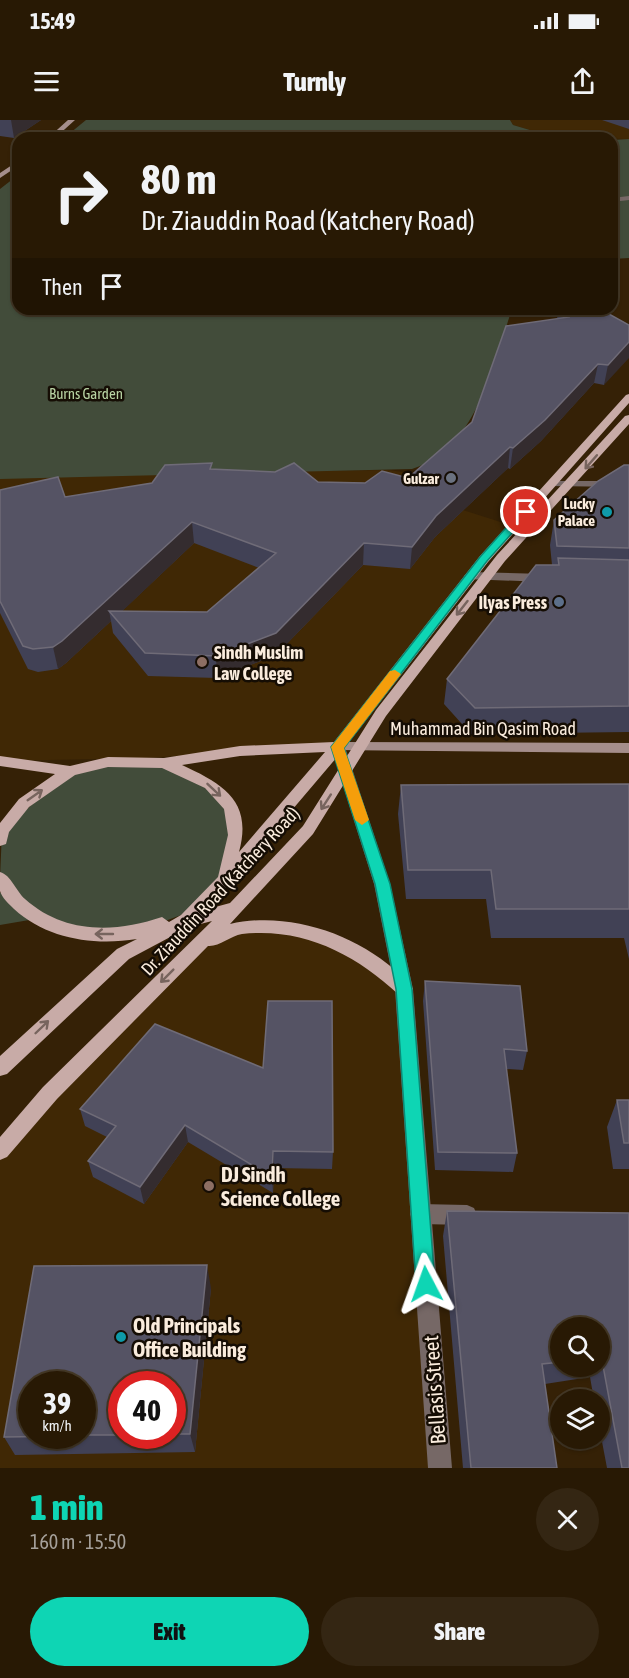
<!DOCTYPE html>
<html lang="en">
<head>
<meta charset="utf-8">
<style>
	body { margin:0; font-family:"Asap Condensed",sans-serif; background:#342613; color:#f1f3f6; height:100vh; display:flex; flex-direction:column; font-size:22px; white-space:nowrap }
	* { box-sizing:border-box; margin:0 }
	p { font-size:20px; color:#a5a09a }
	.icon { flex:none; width:33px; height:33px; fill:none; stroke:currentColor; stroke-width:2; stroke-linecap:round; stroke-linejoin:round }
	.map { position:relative; height:1348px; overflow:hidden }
	.sheet { display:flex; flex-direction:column; background:#281904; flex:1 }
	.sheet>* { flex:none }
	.banner { position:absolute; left:12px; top:12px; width:606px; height:183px; border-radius:18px; box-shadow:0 2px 4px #0004,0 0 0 2px #443826; background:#281904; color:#f1f3f6; overflow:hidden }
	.tools { position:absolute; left:550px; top:1197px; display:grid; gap:12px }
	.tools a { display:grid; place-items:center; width:60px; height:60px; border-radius:50%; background:#281904; box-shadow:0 2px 4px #0004,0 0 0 2px #443826; font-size:30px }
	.speed { position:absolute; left:18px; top:1251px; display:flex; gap:12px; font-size:30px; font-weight:700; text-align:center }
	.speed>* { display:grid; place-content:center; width:78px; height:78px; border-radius:50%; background:#281904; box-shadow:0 2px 4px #0004,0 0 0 2px #443826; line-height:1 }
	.speed small { font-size:15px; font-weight:400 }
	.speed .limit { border:9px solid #d22; background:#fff; color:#111 }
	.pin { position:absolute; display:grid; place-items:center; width:51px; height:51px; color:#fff; margin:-26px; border:3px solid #fff; border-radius:50%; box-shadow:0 2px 6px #0007 }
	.me { position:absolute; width:66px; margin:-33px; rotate:356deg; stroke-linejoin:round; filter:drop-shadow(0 0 4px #0008) }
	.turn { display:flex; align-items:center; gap:21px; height:126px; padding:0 30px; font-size:27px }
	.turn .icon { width:78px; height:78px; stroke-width:2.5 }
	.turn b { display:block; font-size:42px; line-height:51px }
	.then { display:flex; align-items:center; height:57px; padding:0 30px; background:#0003; gap:12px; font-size:22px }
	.round { display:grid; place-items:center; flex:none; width:63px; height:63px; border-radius:32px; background:#342613 }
	.head { display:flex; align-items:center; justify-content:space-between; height:102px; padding:0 30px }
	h1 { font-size:36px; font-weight:800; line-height:45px; color:#0ed5b4 }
	.cta { display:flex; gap:12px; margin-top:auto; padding:12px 30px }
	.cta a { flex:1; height:69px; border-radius:36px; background:#0ed5b4; color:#111; font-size:24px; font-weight:800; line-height:69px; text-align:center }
	.cta a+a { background:#342613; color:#f1f3f6 }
	.status { display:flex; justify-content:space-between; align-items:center; height:42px; padding:0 30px; background:#281904; direction:ltr }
	.status svg { height:16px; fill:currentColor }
	header { display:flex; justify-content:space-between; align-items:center; height:78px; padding:0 30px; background:#281904; font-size:27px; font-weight:800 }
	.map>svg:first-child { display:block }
	.built { fill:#402805; fill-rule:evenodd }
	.green { fill:#424c3a }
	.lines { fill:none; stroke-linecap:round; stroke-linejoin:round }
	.pedestrian { fill:#766866; fill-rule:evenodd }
	.minor { fill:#766866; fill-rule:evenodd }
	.tertiary { fill:#766866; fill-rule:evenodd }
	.secondary { fill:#a58e8b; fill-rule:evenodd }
	.primary { fill:#c8aba7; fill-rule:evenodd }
	.wall { fill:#414155; fill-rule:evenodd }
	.shaded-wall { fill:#342c2f }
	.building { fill:#555364; stroke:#6f6b77; stroke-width:1.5 }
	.oneway { stroke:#77645e }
	.route { fill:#0ed5b4; stroke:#098a75; stroke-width:1.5 }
	.slow { fill:#f59e0b }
	.worship-dot { fill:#6b7280; stroke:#150d04; stroke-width:2 }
	.culture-dot { fill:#0f9aa8; stroke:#150d04; stroke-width:2 }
	.service-dot { fill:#5c6f8a; stroke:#150d04; stroke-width:2 }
	.education-dot { fill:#8d6e63; stroke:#150d04; stroke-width:2 }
	.labels { text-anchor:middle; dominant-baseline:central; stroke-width:5; stroke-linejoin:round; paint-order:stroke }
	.far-park-label { font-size:15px; fill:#b8d3a3; stroke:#150d04 }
	.far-poi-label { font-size:15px; font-weight:bold; fill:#faecdd; stroke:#150d04; text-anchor:end }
	.poi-label { font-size:18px; font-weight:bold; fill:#faecdd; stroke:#150d04; text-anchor:end }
	.street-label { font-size:18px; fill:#faecdd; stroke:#150d04 }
	.near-poi-label { font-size:21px; font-weight:bold; fill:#faecdd; stroke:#150d04; text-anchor:start }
	.near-street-label { font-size:21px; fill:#faecdd; stroke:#150d04 }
</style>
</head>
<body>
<div class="status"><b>15:49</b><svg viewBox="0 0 49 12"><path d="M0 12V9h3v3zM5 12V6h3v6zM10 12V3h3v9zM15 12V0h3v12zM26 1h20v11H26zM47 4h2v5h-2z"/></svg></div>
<header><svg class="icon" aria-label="menu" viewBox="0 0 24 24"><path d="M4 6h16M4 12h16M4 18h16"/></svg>Turnly<svg class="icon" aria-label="share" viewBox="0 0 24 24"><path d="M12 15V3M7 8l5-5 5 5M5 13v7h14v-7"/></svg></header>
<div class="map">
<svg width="629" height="1348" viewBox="0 0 629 1348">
	<rect width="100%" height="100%" fill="#352106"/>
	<path class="built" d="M510,0H629V19L557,18L513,5Z
		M389,350L416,354L400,370L513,406L338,627L143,638L0,641V355Z
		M251,807L319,817L404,869L439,1348H0V1031L190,833ZM32,1264H82V1316H32ZM122,1264H172V1316H122Z"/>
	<path class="green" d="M86,0H510L513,5L557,18H64Z
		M629,19V138L612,139V20Z
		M18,55V189H512C493,245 477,329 412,349L0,359V69Z
		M144,640L190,652L229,687V745L210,772L181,795L144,809L102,815L35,799L0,805V773L5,770L0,758L2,711L70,651Z"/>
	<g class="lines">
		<path class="pedestrian" d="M629,76V80L612,82V78Z"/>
		<path class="minor" d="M552,361H629V367L548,366V362Z
			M470,452L545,454L551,458L545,462L466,459L464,456Z
			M420,1084L467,1085L474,1088L477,1095L474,1102L467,1105L420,1104L413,1101L410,1094L413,1087Z"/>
		<path class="tertiary" d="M338,622L345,627L390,764L413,869L452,1348H428L395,869L374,764L331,627Z"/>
		<path class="secondary" d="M68,0H75L55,18H48Z
			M18,41V46L0,58V53Z
			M338,622L629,623V633L333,630L331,627Z"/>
		<path class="primary" d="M629,274V283L488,442L343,630L208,789L230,783L303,706L376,590L497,435L625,296L629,295V304L505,441L386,596L313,714L230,804C286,791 351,812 394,849C401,855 409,861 413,869L410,874L404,876L398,874C355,834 303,807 242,814C230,816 219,827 208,826L57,979L7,1037L0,1040V1017L43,967L212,801L189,807L129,839L7,954L0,956V936L117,829L137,819C94,826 47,819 14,789C9,784 2,778 0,771C0,765 0,758 0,752C11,755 16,771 25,779C64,814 115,813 162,797L169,802L181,795L218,757L228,715L224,689L205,668L162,648L108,647L75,655L29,687L9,712L6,724L0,726V703L19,679L55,654L0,646V636L70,646L108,637L164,638L240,626L334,622L480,436L626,275ZM325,632L239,732C253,681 223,664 182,645L240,636Z"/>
	</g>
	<path class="wall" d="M0,0H41L14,18L0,16Z
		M602,0H629V9Z
		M553,189H600L629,205L604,265L594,263L541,321L510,349L508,348L435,417L410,449L363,445L276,535L217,558L148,556L113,513L111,501L66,543L58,549L38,552L28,549L0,493V370L65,377L152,363L213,350L318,362L365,363L408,358L472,302L558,199ZM194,423L259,448L207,492L122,491Z
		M629,345V612L471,614L444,584L447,559L552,445L550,425L554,400Z
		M629,664V839L624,818H491L486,779H406L398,694L401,665Z
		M425,861L527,931L523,950L506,949L517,1033L513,1052L435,1050L423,881Z
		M155,904L333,1032L332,1049L274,1048L273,1073L188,1022L144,1084L93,1057L88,1041L107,1017L85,1006L80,989Z
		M617,980H629V1049H613L607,1007Z
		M447,1091L629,1093V1348H607L600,1311V1280H594L590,1257L545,1264L557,1348H463L443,1116ZM561,1208H600V1246H561Z
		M211,1168L195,1332L15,1335L4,1317ZM122,1264H172V1316H122Z"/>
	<path class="shaded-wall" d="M11,0H41L14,18Z
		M629,222V238L604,265L608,245Z
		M598,244L594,263L541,321L510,349L513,328Z
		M510,327L508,348L435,417L410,449L412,427L436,396Z
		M192,402L194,423L115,498L109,491L111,501L66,543L58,549L53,527Z
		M364,423L363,445L276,535L217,558L216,536Z
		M185,1005L188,1022L144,1084L140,1067Z
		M273,1031L274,1048L273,1073L272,1057Z
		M207,1145L211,1168L195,1332L190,1314Z"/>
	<path class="building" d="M565,189H600L629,205V222L608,245L598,244L545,300L513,328L510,327L436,396L412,427L364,423L276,513L216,536L145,533L109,491L207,492L276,433L192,402L62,521L53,527L33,529L23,526L0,481V370L58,357L65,377L152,363L165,345L212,343L210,349L275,352L294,343L318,362L365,363L382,351L408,358L472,302L506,206L569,197Z
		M624,345H629V428L557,426L554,400L598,361Z
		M558,438L629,440V586L475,588L447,559L536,445H559Z
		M629,664V789H496L491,750H408L401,665Z
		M425,861L520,866L527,931L504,929L517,1033L438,1032Z
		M268,881H332L333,1032L273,1031L272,1057L185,1005L140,1067L88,1041L116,1006L80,989L155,904L263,948Z
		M617,980H629V1023H624Z
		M447,1091L629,1093V1348H622L601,1235H600V1208H561V1242L542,1244L557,1348H471Z
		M207,1145L190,1314H172V1264H122V1315H82V1264H32V1316H78L4,1317L34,1146Z"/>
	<defs><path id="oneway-shaft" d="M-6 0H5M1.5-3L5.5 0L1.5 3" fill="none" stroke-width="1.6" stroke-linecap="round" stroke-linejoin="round" transform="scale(1.5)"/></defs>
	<g class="oneway">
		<use href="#oneway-shaft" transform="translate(591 342) rotate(131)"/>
		<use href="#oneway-shaft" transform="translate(462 488) rotate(128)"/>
		<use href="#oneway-shaft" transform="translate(214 670) rotate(43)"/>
		<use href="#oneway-shaft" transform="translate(35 675) rotate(-35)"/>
		<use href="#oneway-shaft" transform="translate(326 682) rotate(123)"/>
		<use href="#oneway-shaft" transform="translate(104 814) rotate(-180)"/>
		<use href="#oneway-shaft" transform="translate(167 856) rotate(135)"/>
		<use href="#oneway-shaft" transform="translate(42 907) rotate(-44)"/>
	</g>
	<path class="route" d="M522,390L531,392L487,441L344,628L390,764L412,869L435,1164L433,1170L426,1173L419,1170L416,1164L396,869L375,764L331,627L480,437Z"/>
	<path class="slow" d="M395,550L401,554L344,628L369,700L362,705L355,700L331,627L390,551Z"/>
	<circle class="worship-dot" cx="451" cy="358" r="6"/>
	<g class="culture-dot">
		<circle cx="607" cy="392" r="6"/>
		<circle cx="121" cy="1217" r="6"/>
	</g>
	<circle class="service-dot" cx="559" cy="482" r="6"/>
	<g class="education-dot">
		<circle cx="202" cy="542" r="6"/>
		<circle cx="209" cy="1066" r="6"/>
	</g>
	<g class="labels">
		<g class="far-park-label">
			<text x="86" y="273">Burns Garden</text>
		</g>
		<g class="far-poi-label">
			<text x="439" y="358">Gulzar</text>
			<text x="595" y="383">Lucky<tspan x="595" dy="17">Palace</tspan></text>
		</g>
		<g class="poi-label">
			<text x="547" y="482">Ilyas Press</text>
			<text x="214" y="532" text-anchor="start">Sindh Muslim<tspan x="214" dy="21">Law College</tspan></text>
		</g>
		<g class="street-label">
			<text x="483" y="608">Muhammad Bin Qasim Road</text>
			<text transform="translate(220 771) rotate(-47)">Dr. Ziauddin Road (Katchery Road)</text>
		</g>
		<g class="near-poi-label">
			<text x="221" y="1054">DJ Sindh<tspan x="221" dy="24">Science College</tspan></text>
			<text x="133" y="1205">Old Principals<tspan x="133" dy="24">Office Building</tspan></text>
		</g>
		<g class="near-street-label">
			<text transform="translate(434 1270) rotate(-94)">Bellasis Street</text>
		</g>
	</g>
</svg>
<div class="tools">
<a><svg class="icon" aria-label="search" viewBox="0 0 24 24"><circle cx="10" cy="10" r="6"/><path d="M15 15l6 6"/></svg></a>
<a><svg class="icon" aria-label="layers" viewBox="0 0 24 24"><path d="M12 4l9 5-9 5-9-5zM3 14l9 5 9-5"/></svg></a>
</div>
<div class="speed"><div>39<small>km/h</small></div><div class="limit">40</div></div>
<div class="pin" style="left:526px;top:392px;background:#d93025"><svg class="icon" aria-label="arrive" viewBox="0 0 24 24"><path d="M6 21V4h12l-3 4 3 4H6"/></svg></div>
<svg class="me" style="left:426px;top:1164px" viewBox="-20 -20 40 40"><path d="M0-17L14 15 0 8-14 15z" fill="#0ed5b4" stroke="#fff" stroke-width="4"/></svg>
<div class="banner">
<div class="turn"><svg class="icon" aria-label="right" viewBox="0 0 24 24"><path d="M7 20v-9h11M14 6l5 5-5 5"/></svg><div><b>80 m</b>Dr. Ziauddin Road (Katchery Road)</div></div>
<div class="then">Then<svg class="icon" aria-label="arrive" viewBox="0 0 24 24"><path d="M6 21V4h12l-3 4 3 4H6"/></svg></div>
</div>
</div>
<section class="sheet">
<div class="head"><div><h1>1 min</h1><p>160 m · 15:50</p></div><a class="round"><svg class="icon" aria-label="close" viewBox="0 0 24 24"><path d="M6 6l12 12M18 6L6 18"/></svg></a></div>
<div class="cta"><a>Exit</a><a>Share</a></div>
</section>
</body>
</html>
